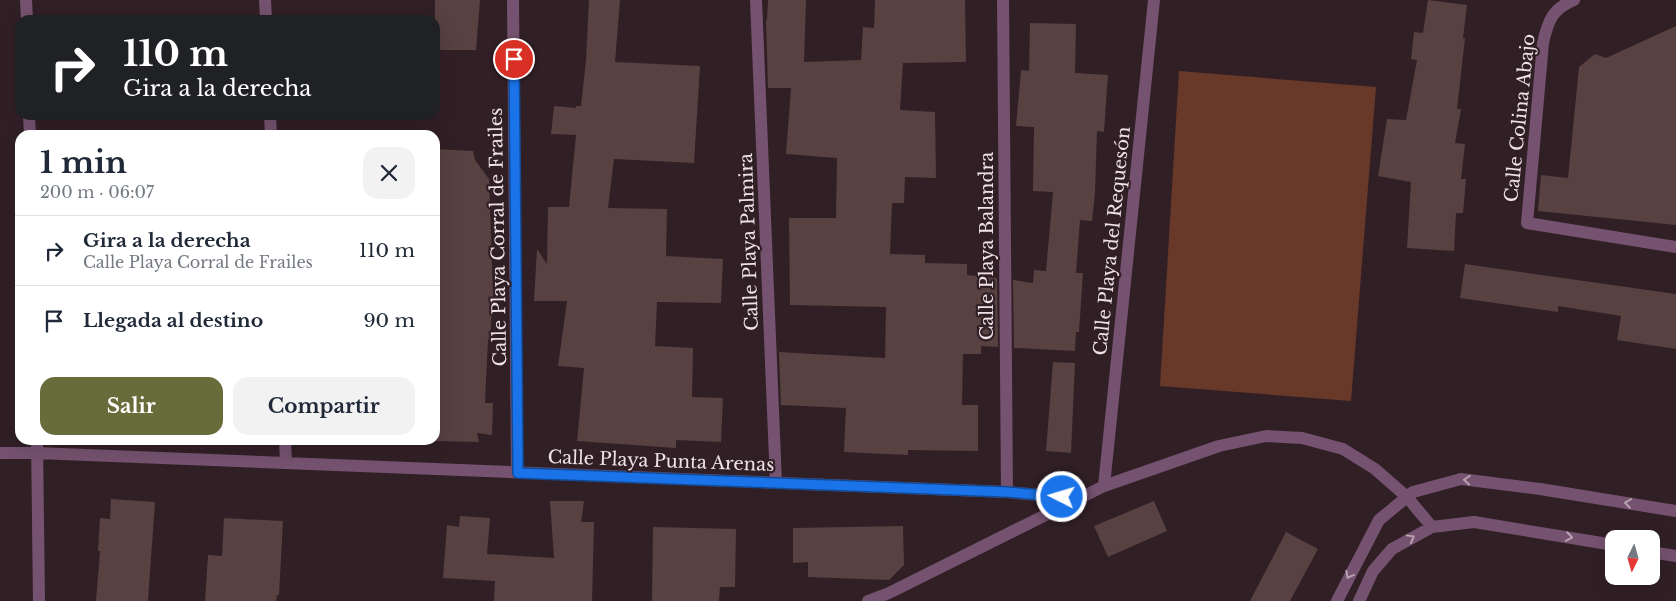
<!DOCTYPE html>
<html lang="es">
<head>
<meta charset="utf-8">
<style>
	body { margin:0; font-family:"Libre Baskerville",serif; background:#f2f2f3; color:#1f2937; height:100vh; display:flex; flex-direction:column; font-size:19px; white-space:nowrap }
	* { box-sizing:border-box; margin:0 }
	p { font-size:16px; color:#747a83 }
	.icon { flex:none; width:28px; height:28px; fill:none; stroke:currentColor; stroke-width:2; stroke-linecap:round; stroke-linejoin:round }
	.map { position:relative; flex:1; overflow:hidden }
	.drawer { position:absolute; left:15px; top:130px; width:425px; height:315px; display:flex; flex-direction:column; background:#fff; border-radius:15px; box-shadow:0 5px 20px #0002 }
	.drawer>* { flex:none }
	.banner { position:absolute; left:15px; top:15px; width:425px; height:105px; border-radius:15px; box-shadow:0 5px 20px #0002; background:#202124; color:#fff; overflow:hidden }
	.needle { width:32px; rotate:185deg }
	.fabs { position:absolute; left:1605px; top:530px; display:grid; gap:10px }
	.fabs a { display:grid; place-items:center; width:55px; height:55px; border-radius:10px; background:#fff; box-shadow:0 5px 20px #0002; font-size:25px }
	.pin { position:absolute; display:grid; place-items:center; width:42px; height:42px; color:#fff; margin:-21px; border:2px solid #fff; border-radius:50%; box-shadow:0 1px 5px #0007 }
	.me { position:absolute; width:55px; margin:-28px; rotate:275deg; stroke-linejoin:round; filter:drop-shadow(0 0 4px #0008) }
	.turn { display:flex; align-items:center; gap:18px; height:105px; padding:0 25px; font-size:22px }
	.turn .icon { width:65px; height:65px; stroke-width:2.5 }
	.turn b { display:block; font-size:35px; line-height:42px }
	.round { display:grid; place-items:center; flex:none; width:52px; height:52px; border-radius:15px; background:#f2f2f3 }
	.summary { display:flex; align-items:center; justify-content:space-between; height:85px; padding:0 25px }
	h1 { font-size:30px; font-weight:700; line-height:38px }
	.action { display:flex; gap:10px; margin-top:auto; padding:10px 25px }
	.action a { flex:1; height:58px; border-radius:15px; background:#686c3b; color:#fff; font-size:20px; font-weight:700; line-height:58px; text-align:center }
	.action a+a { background:#f2f2f3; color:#1f2937 }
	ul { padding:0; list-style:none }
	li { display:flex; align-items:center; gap:15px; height:70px; padding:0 25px; border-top:1px solid #e0e1e3 }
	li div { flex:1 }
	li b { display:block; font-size:19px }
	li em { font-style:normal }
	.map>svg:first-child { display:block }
	.green { fill:#683929 }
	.building { fill:#574141 }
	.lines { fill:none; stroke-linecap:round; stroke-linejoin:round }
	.street { stroke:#75526f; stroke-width:12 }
	.oneway { stroke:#b8a1b0 }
	.route-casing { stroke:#114b97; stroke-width:12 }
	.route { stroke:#1a73e8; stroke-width:9 }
	.labels { text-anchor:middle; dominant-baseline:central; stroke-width:4.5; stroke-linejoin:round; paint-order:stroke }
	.street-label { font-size:18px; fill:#efe2e6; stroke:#311f26 }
</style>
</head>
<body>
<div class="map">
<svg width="1676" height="601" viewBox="0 0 1676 601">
	<rect width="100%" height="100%" fill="#311f26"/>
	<path class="green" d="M1179,71L1376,87L1351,401L1160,386Z"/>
	<path class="building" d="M435,0H480L476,50H435Z
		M589,0H620L615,62L700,66L694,163L614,159L608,208L667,209L666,256L723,259L721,303L657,302L655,346L693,348L692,397L723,398L721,442L676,440V448L577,441L584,368L558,366L567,301H534L537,249L547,264L548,207H569L576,135L551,134L554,106L576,108V106H581L586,60Z
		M768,0H806L804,62L861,60L863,27L874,28L875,0H965L966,62L903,63L900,110L935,112L936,178L905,177L904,203H892L890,254L925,255V263L967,264V275L997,278L998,347L981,346V354H963L962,405H978V451L908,450V455L844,452L846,408L781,405L779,352L885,358L886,307L790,305L789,218H836L837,158L786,154L791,88H768L766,20H767Z
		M1428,0L1467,5L1463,38H1465L1457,109H1461L1455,143L1465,144L1461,179H1466L1463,213H1456L1454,251L1407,248L1411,182L1378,176L1387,119L1406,120L1417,60L1411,59L1414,32L1423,33Z
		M1030,23L1076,24L1075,73L1108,75L1104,132L1097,131L1095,193L1092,221L1080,220L1076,273H1083L1079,332H1076L1075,351L1014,348L1013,280L1033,283L1034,270L1046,271L1053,192L1033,191L1034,127L1016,126L1021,70L1029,71Z
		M1676,26V225L1538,211L1541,175L1568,178L1579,67L1595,54L1606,58Z
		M435,149L473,151L475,160L489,179L493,294L490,340H488L485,403H493L492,435L477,433L479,442L435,441L438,337H435Z
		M1465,264L1676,294V349L1617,340L1621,316L1558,306V312L1460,298Z
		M1053,362L1075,363L1071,453L1046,451Z
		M111,499L155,502L148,601H96L100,551H98L100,518L110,519Z
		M550,501H584L581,522H594L592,601H494L495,581L443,578L447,525L459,527L460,516L490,518L487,554L554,558Z
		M1154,501L1167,531L1108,557L1094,526Z
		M224,518L283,521L279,595H277L276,601H205L208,555L222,556Z
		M903,526L904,565L889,580L808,577V562L793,563V528Z
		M653,527L736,529L735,587H720L719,601H652Z
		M1286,532L1318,549L1290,601H1250Z"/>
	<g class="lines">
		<path class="street" d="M26,0L27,20
			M265,0L266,20
			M513,0L517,473
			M756,0L776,483
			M1003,0L1007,492
			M1574,0C1552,9 1548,21 1543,43L1527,223L1676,247
			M29,115L30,135
			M270,115L271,135
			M37,440L39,601
			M285,440L286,463
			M0,453H37L1007,492L1080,499
			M1104,486L1154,0
			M1651,552L1676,556
			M868,601L889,593L1104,486L1219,446L1266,436L1302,438L1343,449L1375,469L1407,497L1432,527
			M1337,601L1379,520L1413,492L1461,479L1540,489L1676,511
			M1359,601L1373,571L1392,549L1432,527L1474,522L1614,545"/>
	</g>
	<defs><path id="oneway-chevron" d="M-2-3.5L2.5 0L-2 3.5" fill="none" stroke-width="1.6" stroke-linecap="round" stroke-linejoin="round" transform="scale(1.25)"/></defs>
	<g class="oneway">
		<use href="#oneway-chevron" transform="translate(1467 480) rotate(-176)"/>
		<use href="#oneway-chevron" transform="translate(1628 503) rotate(-171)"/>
		<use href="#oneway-chevron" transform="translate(1569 537) rotate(10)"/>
		<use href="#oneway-chevron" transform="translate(1411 538) rotate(-29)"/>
		<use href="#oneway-chevron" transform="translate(1349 575) rotate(119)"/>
	</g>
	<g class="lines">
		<g class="route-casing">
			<path id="route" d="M514,59L518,473L1007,492L1062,497"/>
		</g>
		<use href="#route" class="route"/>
	</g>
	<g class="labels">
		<g class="street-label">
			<text transform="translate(1520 118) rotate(-84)">Calle Colina Abajo</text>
			<text transform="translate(498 237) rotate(-91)">Calle Playa Corral de Frailes</text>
			<text transform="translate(1112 241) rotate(-84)">Calle Playa del Requesón</text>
			<text transform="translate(749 242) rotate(-92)">Calle Playa Palmira</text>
			<text transform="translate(987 246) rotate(-90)">Calle Playa Balandra</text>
			<text transform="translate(661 461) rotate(2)">Calle Playa Punta Arenas</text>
		</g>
	</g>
</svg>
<div class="fabs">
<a><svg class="needle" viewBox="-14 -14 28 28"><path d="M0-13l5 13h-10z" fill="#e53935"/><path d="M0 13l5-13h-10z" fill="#747a83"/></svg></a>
</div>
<div class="pin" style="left:514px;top:59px;background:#d93025"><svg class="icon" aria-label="arrive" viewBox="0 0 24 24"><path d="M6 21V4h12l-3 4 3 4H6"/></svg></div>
<svg class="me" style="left:1062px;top:497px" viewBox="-20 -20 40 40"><circle r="17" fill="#1a73e8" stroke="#fff" stroke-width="3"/><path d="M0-11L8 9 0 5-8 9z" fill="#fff"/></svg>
<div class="banner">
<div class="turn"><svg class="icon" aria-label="right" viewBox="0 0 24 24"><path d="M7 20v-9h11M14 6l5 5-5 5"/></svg><div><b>110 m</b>Gira a la derecha</div></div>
</div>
<section class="drawer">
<div class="summary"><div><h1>1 min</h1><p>200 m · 06:07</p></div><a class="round"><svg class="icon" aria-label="close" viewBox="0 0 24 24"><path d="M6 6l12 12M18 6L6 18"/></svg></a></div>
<ul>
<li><svg class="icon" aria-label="right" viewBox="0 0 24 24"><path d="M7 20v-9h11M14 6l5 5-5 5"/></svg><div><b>Gira a la derecha</b><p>Calle Playa Corral de Frailes</p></div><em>110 m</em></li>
<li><svg class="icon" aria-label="arrive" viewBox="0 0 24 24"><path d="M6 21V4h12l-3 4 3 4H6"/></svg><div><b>Llegada al destino</b></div><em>90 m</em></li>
</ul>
<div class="action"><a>Salir</a><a>Compartir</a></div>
</section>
</div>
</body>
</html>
